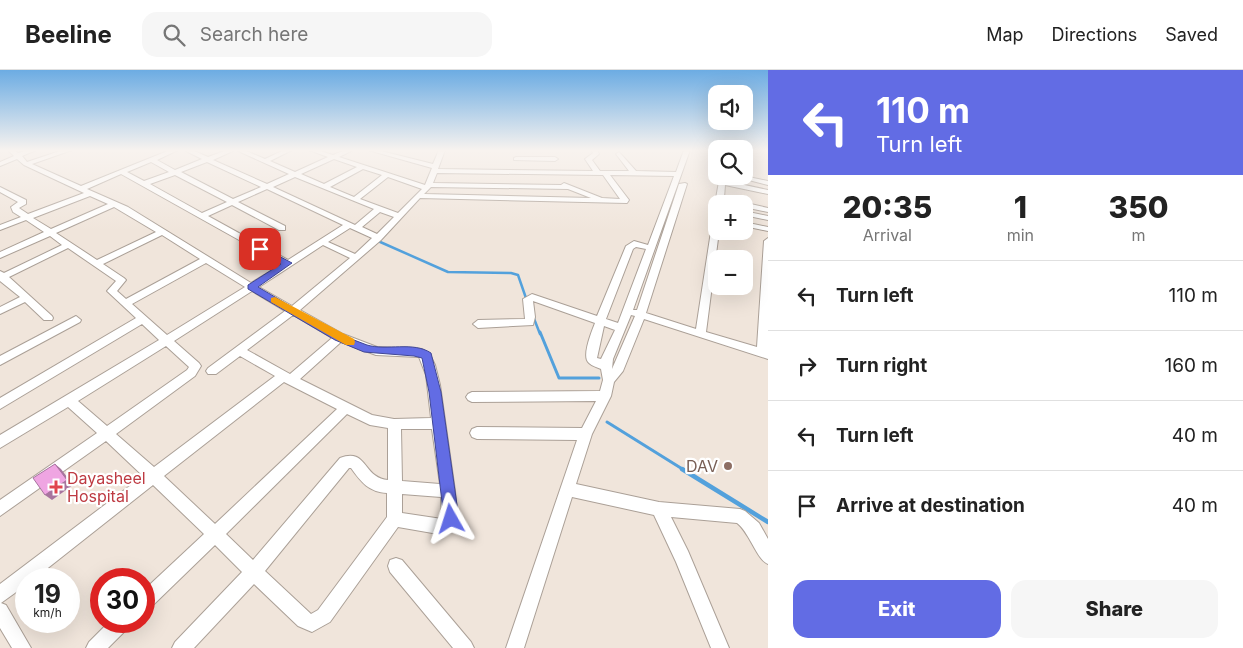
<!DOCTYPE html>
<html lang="en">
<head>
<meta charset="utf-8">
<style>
	body { margin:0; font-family:Inter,sans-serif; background:#f6f6f6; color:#222; height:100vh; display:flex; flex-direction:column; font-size:19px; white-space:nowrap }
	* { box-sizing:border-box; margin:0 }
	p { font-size:16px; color:#767676 }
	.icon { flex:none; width:28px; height:28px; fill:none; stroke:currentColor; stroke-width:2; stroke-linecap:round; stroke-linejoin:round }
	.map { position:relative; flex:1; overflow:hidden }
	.panel { display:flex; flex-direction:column; background:#fff; width:475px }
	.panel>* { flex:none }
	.banner { background:#626ce4; color:#fff; overflow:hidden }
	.tools { position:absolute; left:708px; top:15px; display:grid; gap:10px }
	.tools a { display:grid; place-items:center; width:45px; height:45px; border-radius:10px; background:#fff; box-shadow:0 5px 20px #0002; font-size:25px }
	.speed { position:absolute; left:15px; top:498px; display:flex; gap:10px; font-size:25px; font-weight:700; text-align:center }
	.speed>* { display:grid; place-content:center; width:65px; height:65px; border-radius:50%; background:#fff; box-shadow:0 5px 20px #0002; line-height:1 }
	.speed small { font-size:12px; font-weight:400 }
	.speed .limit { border:8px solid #d22; background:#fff; color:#111 }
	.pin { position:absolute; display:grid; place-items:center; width:42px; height:42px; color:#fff; margin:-21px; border-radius:10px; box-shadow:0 2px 8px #0006 }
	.me { position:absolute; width:55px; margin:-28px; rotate:354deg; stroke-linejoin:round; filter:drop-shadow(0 0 4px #0008) }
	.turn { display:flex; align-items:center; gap:18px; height:105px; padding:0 25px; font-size:22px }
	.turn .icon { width:65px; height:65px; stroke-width:2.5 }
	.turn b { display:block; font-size:35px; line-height:42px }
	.eta { display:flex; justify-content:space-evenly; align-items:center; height:85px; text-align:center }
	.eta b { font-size:30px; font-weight:800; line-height:35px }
	.cta { display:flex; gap:10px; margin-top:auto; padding:10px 25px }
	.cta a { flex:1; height:58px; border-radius:15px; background:#626ce4; color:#fff; font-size:20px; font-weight:800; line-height:58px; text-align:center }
	.cta a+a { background:#f6f6f6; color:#222 }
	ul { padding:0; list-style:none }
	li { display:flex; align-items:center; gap:15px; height:70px; padding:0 25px; border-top:1px solid #e0e0e0 }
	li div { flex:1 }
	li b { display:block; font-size:19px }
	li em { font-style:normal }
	header { display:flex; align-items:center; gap:30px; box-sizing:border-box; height:70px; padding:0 25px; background:#fff; border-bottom:1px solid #e0e0e0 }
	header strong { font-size:24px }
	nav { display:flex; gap:28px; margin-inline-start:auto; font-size:18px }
	.search { width:350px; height:45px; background:#f6f6f6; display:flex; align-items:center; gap:12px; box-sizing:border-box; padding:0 18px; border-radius:15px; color:#767676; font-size:19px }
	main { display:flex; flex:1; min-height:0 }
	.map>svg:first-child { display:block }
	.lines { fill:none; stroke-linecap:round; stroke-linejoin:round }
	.stream-far2 { stroke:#53a1dc; stroke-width:2.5 }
	.stream-far1 { stroke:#53a1dc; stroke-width:3 }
	.stream { stroke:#53a1dc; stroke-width:4.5 }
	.minor-casing { stroke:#aba097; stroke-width:2 }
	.minor { fill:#fff; fill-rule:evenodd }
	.shaded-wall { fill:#a7749e }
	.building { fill:#efa5e2; stroke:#a7749e }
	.route { fill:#626ce4; stroke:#404694 }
	.slow { fill:#f59e0b }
	.education-dot { fill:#8d6e63; stroke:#fff; stroke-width:2 }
	.health-dot { fill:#e0444e; stroke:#fff; stroke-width:2 }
	.labels { text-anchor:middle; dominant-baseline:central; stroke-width:4.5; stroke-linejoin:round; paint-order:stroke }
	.near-education-label { font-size:16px; fill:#785e54; stroke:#fff; text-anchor:end }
	.near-health-label { font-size:16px; fill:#be3a42; stroke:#fff; text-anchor:start }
</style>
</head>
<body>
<header>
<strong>Beeline</strong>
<div class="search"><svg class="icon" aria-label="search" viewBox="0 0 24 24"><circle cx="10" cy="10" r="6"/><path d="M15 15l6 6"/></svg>Search here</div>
<nav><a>Map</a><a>Directions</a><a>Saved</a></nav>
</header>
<main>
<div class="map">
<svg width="768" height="578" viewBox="0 0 768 578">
	<rect width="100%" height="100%" fill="#f0e5db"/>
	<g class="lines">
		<path class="stream-far2" d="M378,171L448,202L511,203L518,205L527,231
			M533,246L540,264"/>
		<path class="stream-far1" d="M540,262L559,308H599
			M607,352L684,400"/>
		<path class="stream" d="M682,399L768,452"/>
		<g class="minor-casing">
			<path id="minor" d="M8,80H14L18,83L28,80H36L22,86L27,92L63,80H72L32,94L81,116L170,80H178L157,90L175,100L202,89L184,80H192L208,87L227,80H235L213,90L267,114L289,104L236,80H244L265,89L284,80H292L270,91L295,102L328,87L309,80H317L333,85L345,80H353L339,87L425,115L432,98L368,80H377L433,94L439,80H445L438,99L593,101L585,89L593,83L591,80H597L599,84L592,90L600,101H629L616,84L619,82L636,101L676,102L684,80H690L633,240H637L679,114L685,113L687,114L646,243L696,259L712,155L716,153V161H719L706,262L757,277L764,171L768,168V289L644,249L623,301L614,312L611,326L592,364L576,414L659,432L740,439L745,441L759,453L768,469V494C757,490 750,463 737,453L671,447L688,481L729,578H711L676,492L654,445L572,427L524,578H506L577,370L477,369L472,367L470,363L472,359L477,357L582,358L596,331L472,332L468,330L466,327L468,324L472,322L600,321L603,310L601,299C597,297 592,296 589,293C581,287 592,261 595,253L533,231L535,247L533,255L478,258L473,254L478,250L525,249L523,229L532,224L597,246L626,176L634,171L648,175L674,106L610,105L629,130L627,133L420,128L381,170L300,240L343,264L377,277L422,279L430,285L435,295L440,315L455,421L458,453L453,461L444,465L398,457L330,552L312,562L298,556L254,514L194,578H172L175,572L242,502L215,475L150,538L144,540V520L204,464L153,415L34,509H26V515L1,533L6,535L31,578H12L0,558V514L143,406L106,371L0,446V430L97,363L68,337L0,378V365L159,270L142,254L0,339V328L136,248L107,221L116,211L68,178L9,207L52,246L53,248L52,250H44L25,232L0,244V237L20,227L0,211V201L4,203L62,175L50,166L0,188V182L44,162L26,150L0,160V155L21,147L13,142L11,137L18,132L0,122V117L26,130V134L19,138L28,144L84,123L24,95L17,89L0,96V92L14,86ZM334,89L357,97L324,114L301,104ZM151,92L169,102L144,111L127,102ZM207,92L261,117L233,129L181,102ZM363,99L382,105L354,127L330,117ZM437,103L603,105L620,129L602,128L564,113L561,115L433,113ZM121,104L282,194L251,213L128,137L87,119ZM175,105L227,132L202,143L150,114ZM295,107L374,139L355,155L273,117ZM388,107L422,119L398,143L360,129ZM431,117L568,119L591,128L424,124ZM267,119L343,155L288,190L208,146L232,135L279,160H285V156L238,132ZM90,126L108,134L51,159L33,148ZM114,137L156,162L97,190L56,163ZM380,142L394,147L377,164L362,157ZM350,158L372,168L355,184L328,172ZM162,165L200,189L126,229L117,221L126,210L124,208L103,194ZM323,175L350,188L292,236L259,217ZM636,177L646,179L618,253L606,249L633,179ZM206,193L245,217L167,265L132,234ZM252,221L285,241L208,298L206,301L208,304H216L240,286L275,306L154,397L116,364L195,306L201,296L199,293L174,271ZM293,245L332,268L290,304L247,280ZM631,245L635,246L612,299L613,289ZM604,256L615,260L601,289L597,288ZM341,272L376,285L419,287L426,305L431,348L394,349L372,345L300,309ZM166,276L189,297L187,300L107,356L78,331ZM284,312L337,339L215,454L164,406ZM347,344L370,355L388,358V410C363,408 367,377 340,388L253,490L226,464ZM401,359H432L440,414L402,411ZM349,398H351C361,412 369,422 387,423V447L318,540L311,544L265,501ZM402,424L441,427L442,449L402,443Z
				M746,80H752L751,102L748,104L745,102Z
				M516,87H555L558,89L555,91L514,90V88Z
				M720,106H726V111L768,120V124L725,115L724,128L768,138V142L744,137V134L723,132V134H716V135L715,134Z
				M733,106H744L768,111V115Z
				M744,141L768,146V150L744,145Z
				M744,152L768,157V161L744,156Z
				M76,246L81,250L80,252L0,295V286Z
				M396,488L402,490L471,572L474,578H453L390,502L388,496L390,490Z
				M110,551H132L129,557L108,578H86L89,572Z"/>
		</g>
		<use href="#minor" class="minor"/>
	</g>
	<path class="shaded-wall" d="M55,394L61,399L73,415L52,430L45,425Z"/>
	<path class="building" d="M55,394L67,410L45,425L33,408Z"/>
	<linearGradient id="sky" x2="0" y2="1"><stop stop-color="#6cace3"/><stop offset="0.5" stop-color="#f8f3ef"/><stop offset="1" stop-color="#f8f3ef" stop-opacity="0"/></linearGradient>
	<rect width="768" height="161" fill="url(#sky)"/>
	<path class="route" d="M260,176L292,193L258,217C293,237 329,262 367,275C387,281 413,271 431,283L441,322L459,449L457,454L451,456L446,454L444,449L429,322L422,288L414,286L364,282L335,270L248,219V215L281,194L257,181L255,179Z"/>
	<path class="slow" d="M275,227L354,269L355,272L354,275H346L271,232V228Z"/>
	<circle class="education-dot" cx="728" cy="396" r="5"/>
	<path class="health-dot" d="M53.5 409.5h5v5h5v5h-5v5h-5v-5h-5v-5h5z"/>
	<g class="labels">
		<g class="near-education-label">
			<text x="718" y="396">DAV</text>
		</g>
		<g class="near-health-label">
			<text x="67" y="408">Dayasheel<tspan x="67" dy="18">Hospital</tspan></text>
		</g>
	</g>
</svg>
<div class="tools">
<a><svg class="icon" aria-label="sound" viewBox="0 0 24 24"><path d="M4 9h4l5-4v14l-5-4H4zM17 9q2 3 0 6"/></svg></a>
<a><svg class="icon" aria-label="search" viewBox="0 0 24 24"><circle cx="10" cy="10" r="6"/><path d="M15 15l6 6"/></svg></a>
<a>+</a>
<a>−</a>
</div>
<div class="speed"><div>19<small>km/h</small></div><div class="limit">30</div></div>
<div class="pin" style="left:260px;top:179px;background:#d93025"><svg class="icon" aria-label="arrive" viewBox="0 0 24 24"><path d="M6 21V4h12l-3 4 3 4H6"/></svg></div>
<svg class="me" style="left:451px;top:449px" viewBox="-20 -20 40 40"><path d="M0-17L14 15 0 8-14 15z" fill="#626ce4" stroke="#fff" stroke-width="4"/></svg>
</div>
<section class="panel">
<div class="banner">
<div class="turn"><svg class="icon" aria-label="left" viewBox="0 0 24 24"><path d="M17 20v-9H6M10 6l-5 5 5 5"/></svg><div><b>110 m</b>Turn left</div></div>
</div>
<div class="eta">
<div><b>20:35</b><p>Arrival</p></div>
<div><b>1</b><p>min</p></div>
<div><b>350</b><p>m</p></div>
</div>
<ul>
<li><svg class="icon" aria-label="left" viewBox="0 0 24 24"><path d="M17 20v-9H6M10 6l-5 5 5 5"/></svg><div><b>Turn left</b></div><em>110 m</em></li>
<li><svg class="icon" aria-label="right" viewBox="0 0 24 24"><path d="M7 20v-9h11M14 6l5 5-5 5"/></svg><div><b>Turn right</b></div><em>160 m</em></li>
<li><svg class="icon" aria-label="left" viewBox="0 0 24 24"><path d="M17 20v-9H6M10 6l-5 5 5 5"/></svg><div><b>Turn left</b></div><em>40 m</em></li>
<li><svg class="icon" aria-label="arrive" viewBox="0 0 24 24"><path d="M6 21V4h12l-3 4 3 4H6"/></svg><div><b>Arrive at destination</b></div><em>40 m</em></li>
</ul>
<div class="cta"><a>Exit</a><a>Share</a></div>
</section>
</main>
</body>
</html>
